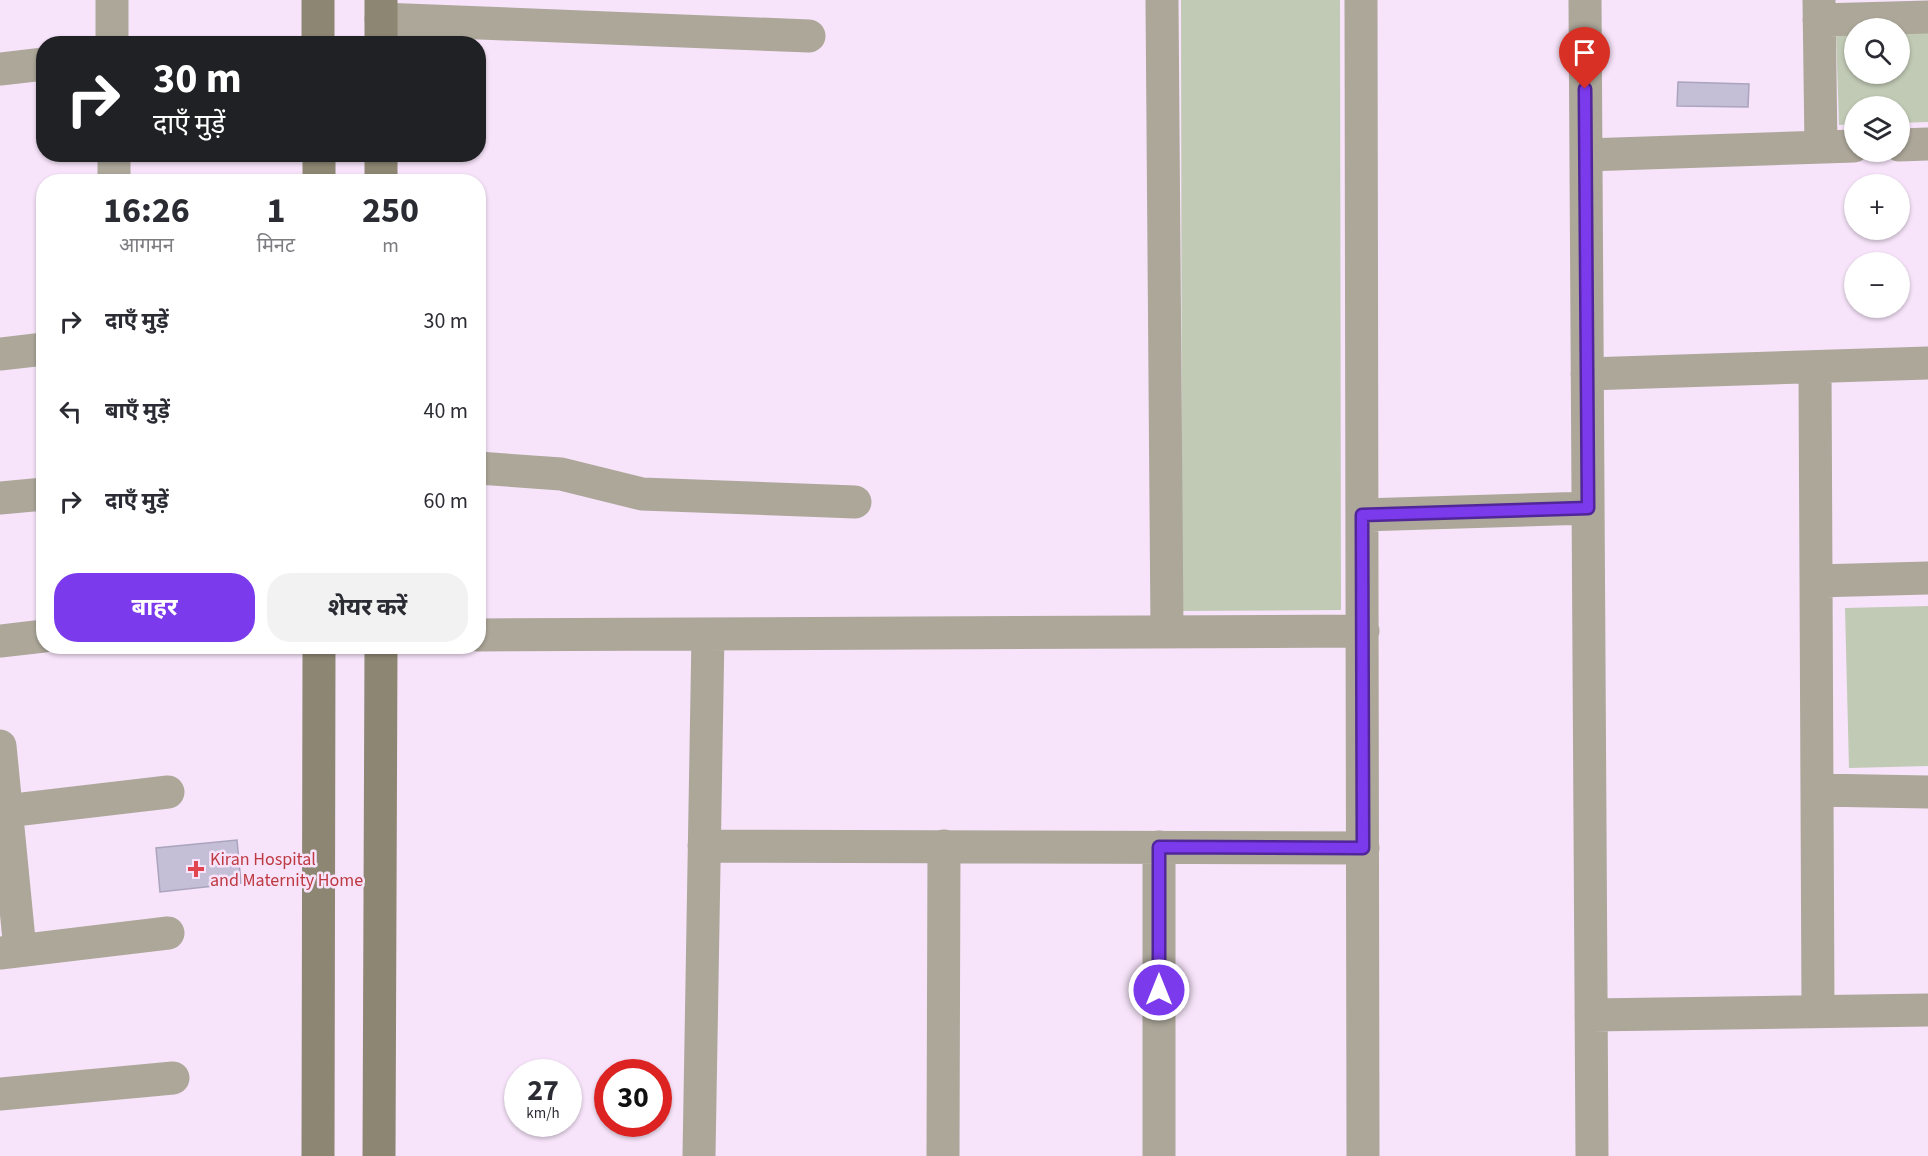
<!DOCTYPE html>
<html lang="hi">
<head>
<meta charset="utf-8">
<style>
	body { margin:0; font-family:"Source Sans 3","Noto Sans Devanagari",sans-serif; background:#f2f2f3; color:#2b2b33; height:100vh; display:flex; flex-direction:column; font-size:22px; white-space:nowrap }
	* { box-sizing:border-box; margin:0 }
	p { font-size:20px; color:#7c7c81 }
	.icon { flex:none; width:33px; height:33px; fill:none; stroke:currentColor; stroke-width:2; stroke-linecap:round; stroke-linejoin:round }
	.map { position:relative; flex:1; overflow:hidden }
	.sheet { position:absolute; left:36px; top:174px; width:450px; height:480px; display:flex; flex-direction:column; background:#fff; border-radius:24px; box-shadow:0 2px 4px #0004 }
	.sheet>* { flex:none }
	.guide { position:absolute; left:36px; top:36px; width:450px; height:126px; border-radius:24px; box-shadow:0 2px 4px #0004; background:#202124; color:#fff; overflow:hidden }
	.tools { position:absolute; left:1844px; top:18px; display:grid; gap:12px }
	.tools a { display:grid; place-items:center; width:66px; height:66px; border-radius:50%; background:#fff; box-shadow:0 2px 4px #0004; font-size:30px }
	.speed { position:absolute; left:504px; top:1059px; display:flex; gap:12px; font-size:30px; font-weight:700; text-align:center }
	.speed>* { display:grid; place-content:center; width:78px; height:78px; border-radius:50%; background:#fff; box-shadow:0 2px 4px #0004; line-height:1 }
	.speed small { font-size:15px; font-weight:400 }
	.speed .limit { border:9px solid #d22; background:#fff; color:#111 }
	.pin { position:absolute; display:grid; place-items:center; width:51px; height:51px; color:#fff; margin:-62px -26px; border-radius:50% 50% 50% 0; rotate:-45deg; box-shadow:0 0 6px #0007 }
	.pin .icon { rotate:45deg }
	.me { position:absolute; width:66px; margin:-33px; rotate:0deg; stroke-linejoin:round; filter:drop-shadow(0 0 4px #0008) }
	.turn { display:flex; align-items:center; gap:21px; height:126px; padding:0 18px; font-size:27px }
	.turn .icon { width:78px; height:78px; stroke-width:2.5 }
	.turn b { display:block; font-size:42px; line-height:51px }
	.eta { display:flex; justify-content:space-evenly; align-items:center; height:102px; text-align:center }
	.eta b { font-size:36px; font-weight:700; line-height:42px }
	.primary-button { display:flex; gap:12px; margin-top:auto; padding:12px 18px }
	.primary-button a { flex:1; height:69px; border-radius:24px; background:#7c3aed; color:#fff; font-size:24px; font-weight:700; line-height:69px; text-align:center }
	.primary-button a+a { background:#f2f2f3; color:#2b2b33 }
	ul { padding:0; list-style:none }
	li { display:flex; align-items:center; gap:18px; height:90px; padding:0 18px }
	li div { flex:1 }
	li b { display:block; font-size:22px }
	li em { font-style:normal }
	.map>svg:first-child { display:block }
	.green { fill:#c1cab5 }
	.building { fill:#c4bed7; stroke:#aaa4bd; stroke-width:1.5 }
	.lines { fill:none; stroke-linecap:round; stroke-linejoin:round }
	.street { stroke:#aca799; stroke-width:33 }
	.secondary { stroke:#8d8672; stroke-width:33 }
	.route-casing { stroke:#51269a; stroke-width:15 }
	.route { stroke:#7c3aed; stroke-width:10 }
	.health-dot { fill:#e0444e; stroke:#f7e4fa; stroke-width:2 }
	.labels { text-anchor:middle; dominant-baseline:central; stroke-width:5; stroke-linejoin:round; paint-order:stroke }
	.health-label { font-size:18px; fill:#be3a42; stroke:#f7e4fa; text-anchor:start }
</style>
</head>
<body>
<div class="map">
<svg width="1928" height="1156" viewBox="0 0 1928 1156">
	<rect width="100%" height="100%" fill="#f7e4fa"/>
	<path class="green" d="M1181,0H1340L1341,610L1182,611Z
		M1928,30V122L1899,123V106H1854V124L1839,125L1836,33H1854V74H1899V31Z
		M1928,606V766L1849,768L1845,608Z"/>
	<path class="building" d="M1678,82L1749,84L1748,107L1677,106Z
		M237,840L241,883L160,892L156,848Z"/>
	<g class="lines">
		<path class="street" d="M112,0V44
			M1162,0L1167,632
			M1361,0L1363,1156
			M1585,0L1592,1156
			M1819,0L1821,147
			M381,19L809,36
			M1819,20L1928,17
			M0,69L44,64
			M1899,145L1928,144
			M114,154V182
			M1586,155L1854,146
			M0,354L44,349
			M1815,367L1818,1011
			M1587,374L1928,363
			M478,468L561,474L642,494L855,502
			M0,498L44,494
			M1362,515L1588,508
			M1816,581L1928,578
			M478,635L1363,631
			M0,641L44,636
			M0,746L20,950
			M1817,790L1928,792
			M6,811L168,792
			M704,846L1363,848
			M1159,847V1156
			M0,953L168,933
			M1591,1015L1928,1010
			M0,1094L173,1078
			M699,1156L708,634
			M943,1156L944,846"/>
		<path class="secondary" d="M318,0V44
			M381,44V0
			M319,154V182
			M381,154V182
			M318,1156L319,646
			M379,1156L381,646"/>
	</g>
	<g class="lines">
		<g class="route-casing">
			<path id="route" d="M1159,990V847L1363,848L1362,515L1588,508L1585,89"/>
		</g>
		<use href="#route" class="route"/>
	</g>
	<path class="health-dot" d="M193 860h6v6h6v6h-6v6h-6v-6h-6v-6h6z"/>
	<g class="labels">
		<g class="health-label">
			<text x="210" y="859">Kiran Hospital<tspan x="210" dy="21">and Maternity Home</tspan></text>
		</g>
	</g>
</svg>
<div class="tools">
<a><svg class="icon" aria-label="search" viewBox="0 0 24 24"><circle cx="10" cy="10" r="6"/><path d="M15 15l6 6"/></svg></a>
<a><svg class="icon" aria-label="layers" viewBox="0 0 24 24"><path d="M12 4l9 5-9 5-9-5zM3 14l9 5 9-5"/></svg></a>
<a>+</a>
<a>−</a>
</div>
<div class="speed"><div>27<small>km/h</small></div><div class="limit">30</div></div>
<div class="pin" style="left:1585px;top:89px;background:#d93025"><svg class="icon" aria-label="arrive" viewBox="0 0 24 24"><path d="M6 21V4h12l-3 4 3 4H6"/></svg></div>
<svg class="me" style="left:1159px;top:990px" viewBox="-20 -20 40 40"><circle r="17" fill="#7c3aed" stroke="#fff" stroke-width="3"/><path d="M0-11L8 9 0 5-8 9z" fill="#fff"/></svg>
<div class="guide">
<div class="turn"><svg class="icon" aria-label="right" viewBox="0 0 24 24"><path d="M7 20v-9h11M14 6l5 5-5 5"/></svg><div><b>30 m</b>दाएँ मुड़ें</div></div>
</div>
<section class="sheet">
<div class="eta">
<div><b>16:26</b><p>आगमन</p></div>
<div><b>1</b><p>मिनट</p></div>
<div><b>250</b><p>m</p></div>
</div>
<ul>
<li><svg class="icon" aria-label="right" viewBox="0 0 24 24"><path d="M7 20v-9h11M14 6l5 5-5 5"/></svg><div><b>दाएँ मुड़ें</b></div><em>30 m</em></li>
<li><svg class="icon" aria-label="left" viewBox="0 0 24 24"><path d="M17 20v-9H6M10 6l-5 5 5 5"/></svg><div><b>बाएँ मुड़ें</b></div><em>40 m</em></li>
<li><svg class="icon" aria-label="right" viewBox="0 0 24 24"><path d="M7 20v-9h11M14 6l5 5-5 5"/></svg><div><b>दाएँ मुड़ें</b></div><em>60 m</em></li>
</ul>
<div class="primary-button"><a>बाहर</a><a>शेयर करें</a></div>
</section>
</div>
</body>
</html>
